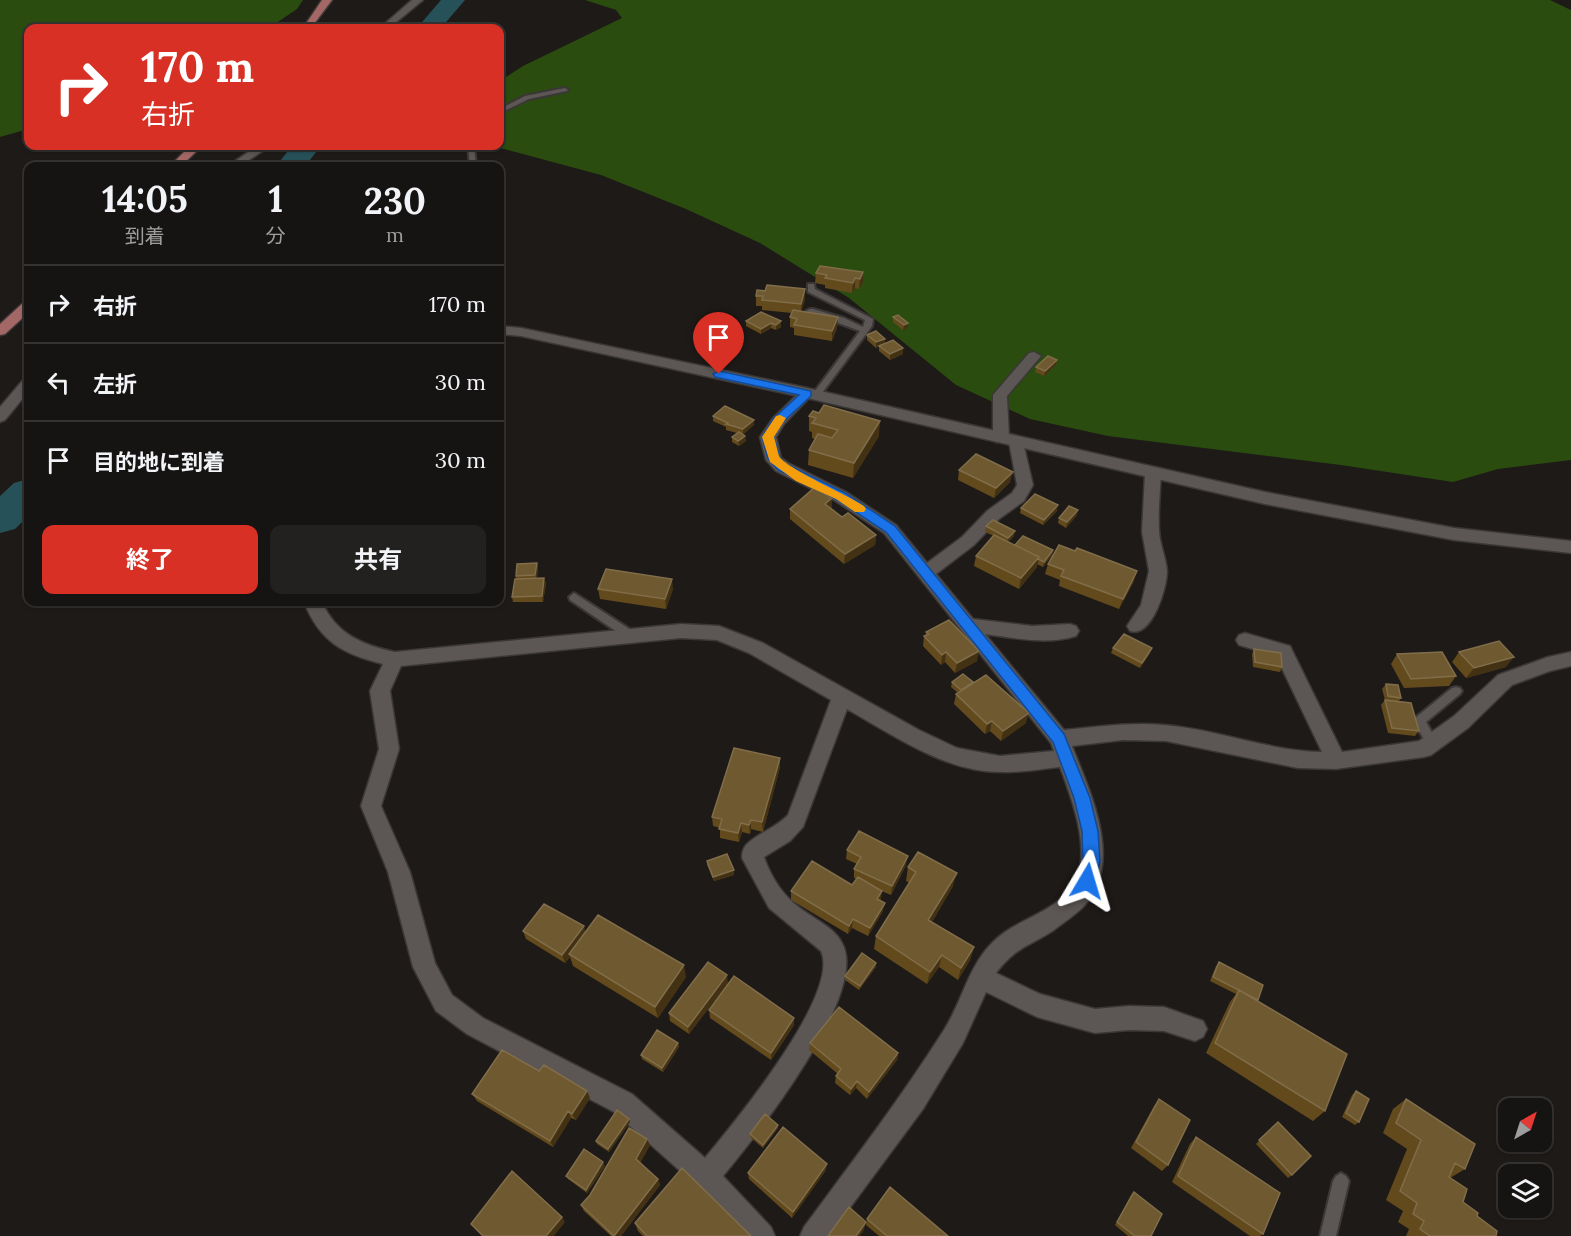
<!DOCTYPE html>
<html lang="ja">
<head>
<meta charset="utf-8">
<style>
	body { margin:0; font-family:Lora,"Noto Sans JP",serif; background:#232120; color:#f1f3f6; height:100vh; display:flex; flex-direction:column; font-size:22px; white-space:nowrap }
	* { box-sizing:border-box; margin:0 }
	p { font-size:20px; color:#9e9e9f }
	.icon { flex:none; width:33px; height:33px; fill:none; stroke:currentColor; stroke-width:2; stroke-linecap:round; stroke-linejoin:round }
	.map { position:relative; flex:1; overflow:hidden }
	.sheet { position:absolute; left:24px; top:162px; width:480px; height:444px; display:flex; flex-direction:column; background:#161412; border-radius:12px; box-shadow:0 2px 4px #0004,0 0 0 2px #353332 }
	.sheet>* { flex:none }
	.top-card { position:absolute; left:24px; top:24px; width:480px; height:126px; border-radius:12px; box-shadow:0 2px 4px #0004,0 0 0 2px #353332; background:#d93025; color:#fff; overflow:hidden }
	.needle { width:39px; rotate:39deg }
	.controls { position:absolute; left:1498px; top:1098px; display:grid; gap:12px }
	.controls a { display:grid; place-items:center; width:54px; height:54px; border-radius:12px; background:#161412; box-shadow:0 2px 4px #0004,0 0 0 2px #353332; font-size:30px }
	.pin { position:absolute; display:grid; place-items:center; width:51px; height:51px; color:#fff; margin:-62px -26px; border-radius:50% 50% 50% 0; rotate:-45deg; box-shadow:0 0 6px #0007 }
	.pin .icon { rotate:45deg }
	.me { position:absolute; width:66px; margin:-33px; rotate:7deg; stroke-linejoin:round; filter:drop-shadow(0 0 4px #0008) }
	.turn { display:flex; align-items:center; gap:21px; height:126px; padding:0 18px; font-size:27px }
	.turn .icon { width:78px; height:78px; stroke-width:2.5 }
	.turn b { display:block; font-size:42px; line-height:51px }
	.eta { display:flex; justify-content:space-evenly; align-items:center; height:102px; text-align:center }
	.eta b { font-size:36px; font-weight:700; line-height:42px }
	.cta { display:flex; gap:12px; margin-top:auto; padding:12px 18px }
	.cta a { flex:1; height:69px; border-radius:12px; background:#d93025; color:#fff; font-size:24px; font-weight:700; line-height:69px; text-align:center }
	.cta a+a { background:#232120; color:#f1f3f6 }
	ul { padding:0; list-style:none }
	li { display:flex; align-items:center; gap:18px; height:78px; padding:0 18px; border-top:2px solid #353332 }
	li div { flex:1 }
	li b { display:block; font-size:22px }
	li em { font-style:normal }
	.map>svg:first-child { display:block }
	.forest { fill:#2b4c0f }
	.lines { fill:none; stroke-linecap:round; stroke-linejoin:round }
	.river { fill:#275159; fill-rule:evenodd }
	.lane-casing { stroke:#3a3736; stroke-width:4 }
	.street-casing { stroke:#3a3736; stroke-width:3 }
	.secondary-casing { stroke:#3a3736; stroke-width:3 }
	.primary-casing { stroke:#3a3736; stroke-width:3 }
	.lane { fill:#5c5755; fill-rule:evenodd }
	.street { fill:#5c5755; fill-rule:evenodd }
	.secondary { fill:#5c5755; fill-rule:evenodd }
	.primary { fill:#a36865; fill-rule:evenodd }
	.wall { fill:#634a1d }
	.shaded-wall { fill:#423113 }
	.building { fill:#6f5930; stroke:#806d4a; stroke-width:1.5 }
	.route { fill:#1a73e8; stroke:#114b97; stroke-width:1.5 }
	.slow { fill:#f59e0b }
</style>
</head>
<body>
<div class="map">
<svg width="1571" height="1236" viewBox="0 0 1571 1236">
	<rect width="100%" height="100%" fill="#1e1a18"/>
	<path class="forest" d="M0,0H303L297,9L269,28H28V129L0,137Z
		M585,0H1550L1571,10V460L1498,469L1453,482L1341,465L1108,436L1030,419L956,385L849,298L760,243L686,209L601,175L493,146H500V81L523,66L622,18L616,10Z"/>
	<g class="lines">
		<path class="river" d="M441,0H465L441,28H417Z
			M292,146H321L305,166H276Z
			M28,479V516L15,529L0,533V496L14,483Z"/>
		<g class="lane-casing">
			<path id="lane" d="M565,88L568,90L567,91L529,99L500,113V109L525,96Z
				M468,146H474L476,166H470Z
				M808,284H814L815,289L873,319L872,326L819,397L816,398L812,395L860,331L806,311L810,309H813L844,318L863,327L865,320L808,292Z
				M574,593L634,632L635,635L634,638H626L570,600L569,597Z
				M1456,687L1460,688L1462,691L1460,694L1426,722L1438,743L1436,746L1432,748L1428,746L1413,721L1415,718L1452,688Z
				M1341,1173L1346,1176L1349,1181L1336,1236H1320L1333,1181L1336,1176Z"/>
		</g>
		<g class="street-casing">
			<path id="street" d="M412,0H423L389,28H380Z
				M257,146H270L240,166H228Z
				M1034,352L1041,356L1007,396L1009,438L1006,442H996L993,438V395L1029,353Z
				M28,379V392L5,420L0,422V407L23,380Z
				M807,388L814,393L784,424L776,437L781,458L788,463L846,492L896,525L927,563L962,537L987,511L1012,493L1017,485L1009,442L1017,437L1022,438L1033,485L1024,501L999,519L974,545L936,574L973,619L1032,626L1070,624L1076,626L1079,631L1076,636C1048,645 1014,638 985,634L1064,730C1097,727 1130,722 1164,725C1217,729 1268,751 1322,752L1276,656L1239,645L1236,640L1239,635L1245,633L1290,646L1342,752L1419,741L1454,716L1498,675L1548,657L1571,652V666L1550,671L1512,685L1468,728L1431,755L1424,757L1336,769L1298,768L1166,741L1123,740L1072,746C1090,792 1125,863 1083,907C1075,915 1063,923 1054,930C1028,947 1017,946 996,973L1040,994L1095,1009L1129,1006L1164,1007L1203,1021L1207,1029L1203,1037L1195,1041L1164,1031L1129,1030L1095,1033L1037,1017L986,992L963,1043L923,1109L829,1236H800L804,1227C852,1162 901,1098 944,1030C962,1002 968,967 992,943C1016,917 1062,913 1077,877C1090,845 1071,797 1060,767C1040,769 1019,773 1000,772C945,772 893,735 847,709L803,827L790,841L764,857C771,877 783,896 800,908C814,919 834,927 842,943C870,993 756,1136 723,1176L771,1227L775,1236H744L697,1186L614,1112L467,1034L436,1011L413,967L388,872L361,806L379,749L370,691L383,664C343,654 320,642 304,602H322C336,634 362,645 395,652L681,624L719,626L763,643L919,730L957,748L1000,756L1054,751L1051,743L884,533L834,500L776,471L766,460L760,437L773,418L802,390ZM681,638L717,640L749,653L831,700L788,815C775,828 759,833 747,844C743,848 742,853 742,858L769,908L821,951C841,994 733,1124 705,1158L632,1094L483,1018L452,995L435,963L410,872L381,806L399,749L390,691L401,666Z
				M1153,468L1159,469L1161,473C1160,492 1158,511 1159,529C1159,543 1166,557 1167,571C1167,588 1152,638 1130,631L1127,626L1141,605L1149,571L1142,532L1145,473L1147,469Z"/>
		</g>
		<g class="secondary-casing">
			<path id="secondary" d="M500,326L521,328L807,388L1265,492L1454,528L1571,541V553L1454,540L1265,504L807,398L521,336L500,334Z"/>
		</g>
		<g class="primary-casing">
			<path id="primary" d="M322,0H332L311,28H303Z
				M190,146H202L181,166H170Z
				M28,302V313L5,334L0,335V324L23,303Z"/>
		</g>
		<use href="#lane" class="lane"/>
		<use href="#street" class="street"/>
		<use href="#secondary" class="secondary"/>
		<use href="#primary" class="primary"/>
	</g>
	<path class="wall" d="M863,272V282L859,289L855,288L852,293L825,288V285L815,283L816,273Z
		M805,289V299L801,311L838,317L837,328L832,341L794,335V328L790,327V317L792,313L762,310V306H756V296L765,291Z
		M893,317L908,328L903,330L893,322Z
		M746,321H781V327L776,330L771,328L761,334L746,326Z
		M867,335L885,339L884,344L903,354L890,360L879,351V346L883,345L876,348L867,340Z
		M1057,360L1056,365L1044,376L1035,372L1036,367Z
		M819,413L879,436L853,478L808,465L809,450L815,439L812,438V432L809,431V416Z
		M713,416L754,425L743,434L746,441L739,446L732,442V437L737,433L726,430V427L713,421Z
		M959,470L1010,482L994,498L958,480Z
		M832,498L831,509L842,517L876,535L875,545L844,564L790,519V509Z
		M1021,508L1057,511L1043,525L1020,513Z
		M1077,515L1066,528L1058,523L1059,518Z
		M986,526L1014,536L1008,542L1015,545L1053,550L1052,555L1043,567L1037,564V567L1019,589L974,566L976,556L994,536L985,532Z
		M537,563L538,568L537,578L546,583L543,602H513L512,597L516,579V576Z
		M1048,564L1134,581L1119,609L1059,586L1060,580L1045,574Z
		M598,589H673L666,609L600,599Z
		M926,632L977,661L955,673L945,662L941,665L923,646L924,636L926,635Z
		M1113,648L1150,653L1140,668L1111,653Z
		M1254,649L1282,667L1280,672L1253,667L1252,654Z
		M1459,652L1506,667L1466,678L1452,662Z
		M1397,654L1456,676L1449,686L1404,688L1391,664Z
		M952,682H973L972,684L1026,723L1001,741L990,731L985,734L954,704L956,694L958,693L951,687Z
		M1386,684L1401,698L1398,702L1419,731L1415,736L1388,733L1381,705L1385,700L1382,689Z
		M780,758V767L763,832L751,829L750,834L742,832L739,842L720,838V828L713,826L712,817Z
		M847,850L906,865L891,895L879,890L883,911L868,936L852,928L848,934L791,900V891L852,885L856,879L854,878V869L857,864L846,859Z
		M707,861L734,870V875L714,881L707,865Z
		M908,867L953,886L932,922L974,947L970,960L958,980L939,967L927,984L874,949L876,936L910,883L906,881Z
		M523,931L585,932L686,977L658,1018L573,966L570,957L565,963L526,939Z
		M1219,962L1258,1000L1257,1001L1325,1111L1313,1121L1206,1053L1230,1002L1236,994L1210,981L1216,966Z
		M876,967L859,990L845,980V976Z
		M728,983L689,1034L670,1021L669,1013Z
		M709,1010L794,1025L771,1060L710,1018Z
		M678,1043L679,1047L663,1072L642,1059L641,1055Z
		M810,1043L898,1053L897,1060L867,1099L856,1088L850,1095L835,1083L836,1076L838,1074L809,1050Z
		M539,1071L587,1091L590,1098L576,1120L571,1118L553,1147L477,1101L472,1094Z
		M1356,1091L1359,1122L1355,1125L1342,1117L1352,1095Z
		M1159,1099L1168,1165L1162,1171L1131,1148L1154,1106Z
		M1406,1099L1465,1169L1450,1178L1463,1202L1496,1236H1406L1409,1229L1398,1222L1403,1211L1386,1200L1407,1149L1383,1133L1393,1109Z
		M630,1122L609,1152L597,1144L596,1141Z
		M1278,1122L1292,1175L1288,1178L1256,1144Z
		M778,1125V1128L763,1148L750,1137V1134Z
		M1196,1137L1263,1234L1260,1236H1250L1172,1182L1190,1144Z
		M650,1145L640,1163L658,1179L660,1185L621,1236H611L584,1211L581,1205Z
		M605,1166L587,1193L568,1179L566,1176Z
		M826,1170L792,1218L749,1179L748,1173Z
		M1134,1192L1151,1236H1128L1115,1225L1131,1195Z
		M867,1219L948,1236H879L866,1225Z
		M635,1223L751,1236H643L638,1231Z"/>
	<path class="shaded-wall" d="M863,272V282L859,289L860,279Z
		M855,278V288L852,293L853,283Z
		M805,289V299L801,314V304Z
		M838,317L837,328L832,341V331Z
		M781,321V327L776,330V325Z
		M771,323V328L761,334V329Z
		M908,323V328L903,330L904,325Z
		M885,339L884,344L876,348V342Z
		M903,348V354L890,360V354Z
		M1057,360L1056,365L1044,376L1045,371Z
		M754,420V425L743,435V429Z
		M880,421L879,436L853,478L854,463Z
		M745,436L746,441L739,446L738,441Z
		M1013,472L1010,482L994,498L996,488Z
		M832,498V508L825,514V504Z
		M1058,505L1057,511L1043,525L1044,520Z
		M1078,510L1077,515L1066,528L1067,522Z
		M1015,531L1014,536L1007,543L1008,538Z
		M876,535L875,545L844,564L845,554Z
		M1053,550L1052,555L1043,567L1044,562Z
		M1039,557L1037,567L1019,589L1021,578Z
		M537,563L538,568L537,580L535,575Z
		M1137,571L1134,581L1119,609L1123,599Z
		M544,578L546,583L543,602L542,596Z
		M672,579L673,589L666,609L665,599Z
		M1152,648L1150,653L1140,668L1142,663Z
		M979,651L977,661L955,673L957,663Z
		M946,652L945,662L941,665L942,655Z
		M1514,657L1506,667L1466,678L1474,668Z
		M1029,713L1026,723L1001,741L1003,731Z
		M992,721L990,731L985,734L987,724Z
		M780,758V767L763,832L762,822Z
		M751,820V829L750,834L749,825Z
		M741,823L742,832L739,842L738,833Z
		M908,856L906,865L891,895L892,886Z
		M734,870V875L714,881L713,877Z
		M957,873L953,886L926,932L928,920Z
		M882,891L881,900L877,899Z
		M885,903L883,911L868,936L870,928Z
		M853,919L852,928L848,934L849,926Z
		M584,926L586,935L569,954L570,957L565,963L562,955Z
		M974,947L970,960L958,980L961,968Z
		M942,955L939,967L927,984L930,972Z
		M876,963V967L859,990L860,986Z
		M684,965L686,977L658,1018L655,1007Z
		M727,975L728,983L689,1034L688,1027Z
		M794,1018V1025L771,1060V1053Z
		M678,1043L679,1047L663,1072L662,1068Z
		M898,1053L897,1060L867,1099L869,1092Z
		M857,1081L856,1088L850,1095L851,1089Z
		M587,1091L590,1098L576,1120L572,1114Z
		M568,1111L571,1118L553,1147L550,1141Z
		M629,1119L630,1122L609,1152L608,1149Z
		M778,1125V1128L763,1148V1145Z
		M647,1139L650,1145L638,1166L636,1159Z
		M603,1162L605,1166L587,1193L586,1190Z
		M827,1164L826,1170L792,1218L793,1212Z
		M658,1179L660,1185L621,1236H614Z
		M562,1217L565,1222L554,1236H546Z
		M866,1222L864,1230L860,1236H856Z"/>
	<path class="building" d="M820,266L863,272L860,279L855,278L853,283L825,278L827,275L816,273Z
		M767,285L805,289L801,304L762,300L763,296H756L757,290L765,291Z
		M793,310L838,317L832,331L794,325L797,319L790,317Z
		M761,312L781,321L776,325L771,323L761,329L746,321Z
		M898,315L908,323L904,325L893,317Z
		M876,331L885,339L876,342L867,335Z
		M893,340L903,348L890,354L879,346Z
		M1048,356L1057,360L1045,371L1036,367Z
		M824,405L880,421L854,463L809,450L818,434L832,438L838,430L812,423L816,418L809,416L813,411L819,413Z
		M725,406L754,420L743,429L726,424L728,423L713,416Z
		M739,432L745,436L738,441L732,437Z
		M976,454L1013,472L996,488L959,470Z
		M814,488L832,498L825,504L842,517L848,513L876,535L845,554L790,509Z
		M1035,494L1058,505L1044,520L1021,508Z
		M1069,506L1078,510L1067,522L1059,518Z
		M993,520L1015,531L1008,538L986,526Z
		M994,535L1039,557L1021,578L976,556Z
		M1023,536L1053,550L1044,562L1038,559L1039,557L1015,545Z
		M1059,545L1075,551L1077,548L1137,571L1123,599L1061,576L1064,570L1048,564Z
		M537,563L535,575L516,576L517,564Z
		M606,569L672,579L665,599L598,589Z
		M544,578L542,596L512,597L515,579Z
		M949,620L979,651L957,663L946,652L942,655L924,636L929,634L926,632Z
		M1124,634L1152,648L1142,663L1113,648Z
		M1499,641L1514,657L1474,668L1459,652Z
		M1254,649L1281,653L1282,667L1255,662Z
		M1442,652L1456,676L1411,679L1397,654Z
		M963,674L973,682L961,690L952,682Z
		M986,675L1029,713L1003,731L992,721L987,724L956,694Z
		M1386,684L1398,685L1401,698L1388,696Z
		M1385,700L1411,703L1419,731L1392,728Z
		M734,748L780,758L762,822L751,820L749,825L741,823L738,833L719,829L722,819L712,817Z
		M859,831L908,856L892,886L854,869L861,857L847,850Z
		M918,852L957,873L928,920L974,947L961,968L942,955L930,972L876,936L916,872L908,867Z
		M727,854L734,870L713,877L707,861Z
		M812,861L852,885L858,877L882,891L877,899L885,903L870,928L853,919L849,926L791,891Z
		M544,904L584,926L562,955L523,931Z
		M598,915L684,965L655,1007L569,954Z
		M862,953L876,963L860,986L845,976Z
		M708,962L727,975L688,1027L669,1013Z
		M1219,962L1263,985L1258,1000L1213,977Z
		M734,976L794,1018L771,1053L709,1010Z
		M1239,990L1347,1054L1325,1111L1215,1043Z
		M839,1007L898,1053L869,1092L857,1081L851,1089L836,1076L841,1069L810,1043Z
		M657,1030L678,1043L662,1068L641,1055Z
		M502,1050L539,1071L544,1065L587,1091L572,1114L568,1111L550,1141L472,1094Z
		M1356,1091L1369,1099L1359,1122L1346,1113Z
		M1159,1099L1190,1120L1168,1165L1136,1142Z
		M1406,1099L1475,1144L1465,1169L1455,1163L1449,1177L1467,1189L1463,1202L1478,1213L1477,1216L1497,1231L1496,1236H1430L1420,1229L1424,1221L1413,1214L1417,1203L1400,1191L1421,1140L1396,1123Z
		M617,1110L629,1119L608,1149L596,1141Z
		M765,1114L778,1125L763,1145L750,1134Z
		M1278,1122L1311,1156L1292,1175L1259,1140Z
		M783,1127L827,1164L793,1212L748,1173Z
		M629,1128L647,1139L636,1159L658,1179L614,1236L581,1205L590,1195Z
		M1196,1137L1280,1193L1263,1234L1178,1176Z
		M584,1149L603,1162L586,1190L566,1176Z
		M682,1168L751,1236H647L635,1223Z
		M512,1171L562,1217L546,1236H483L471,1224Z
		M890,1187L948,1236H887L867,1219Z
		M1134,1192L1162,1214L1151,1236H1135L1117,1222Z
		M849,1207L866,1222L856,1236H828Z"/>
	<path class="route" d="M719,371L811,391V396L782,423L774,437L780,458L786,464L845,493L895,526L1064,734L1090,798L1098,831L1100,862L1093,886L1087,888L1082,886L1079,881L1083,862L1082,831L1074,798L1053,742L886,532L836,499L778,470L768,459L762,437L774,418L799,395L715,377L713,374Z"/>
	<path class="slow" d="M780,415L786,418L774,437C776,443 777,450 779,456C785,468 848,495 864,506L866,509L864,512H855L836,499L796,481L770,462L762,437L776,416Z"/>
</svg>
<div class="controls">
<a><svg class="needle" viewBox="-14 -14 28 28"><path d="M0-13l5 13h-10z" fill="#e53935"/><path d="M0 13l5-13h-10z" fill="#9e9e9f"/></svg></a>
<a><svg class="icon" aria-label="layers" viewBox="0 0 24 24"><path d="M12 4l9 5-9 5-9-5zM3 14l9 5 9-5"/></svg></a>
</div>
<div class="pin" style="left:719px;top:374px;background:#d93025"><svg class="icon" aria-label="arrive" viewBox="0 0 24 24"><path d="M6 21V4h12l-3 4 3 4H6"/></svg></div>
<svg class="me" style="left:1087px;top:881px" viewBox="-20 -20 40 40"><path d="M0-17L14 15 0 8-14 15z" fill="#1a73e8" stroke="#fff" stroke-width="4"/></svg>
<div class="top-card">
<div class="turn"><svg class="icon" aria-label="right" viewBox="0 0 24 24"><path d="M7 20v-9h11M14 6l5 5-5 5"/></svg><div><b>170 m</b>右折</div></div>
</div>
<section class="sheet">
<div class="eta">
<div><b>14:05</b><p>到着</p></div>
<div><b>1</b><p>分</p></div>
<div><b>230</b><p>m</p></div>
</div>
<ul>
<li><svg class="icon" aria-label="right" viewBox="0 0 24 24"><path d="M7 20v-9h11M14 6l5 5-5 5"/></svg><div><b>右折</b></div><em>170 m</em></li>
<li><svg class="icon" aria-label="left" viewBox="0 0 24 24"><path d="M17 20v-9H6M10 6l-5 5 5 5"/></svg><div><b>左折</b></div><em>30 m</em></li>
<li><svg class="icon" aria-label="arrive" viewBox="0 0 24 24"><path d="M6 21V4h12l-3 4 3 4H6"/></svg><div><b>目的地に到着</b></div><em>30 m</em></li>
</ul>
<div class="cta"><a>終了</a><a>共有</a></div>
</section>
</div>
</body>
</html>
